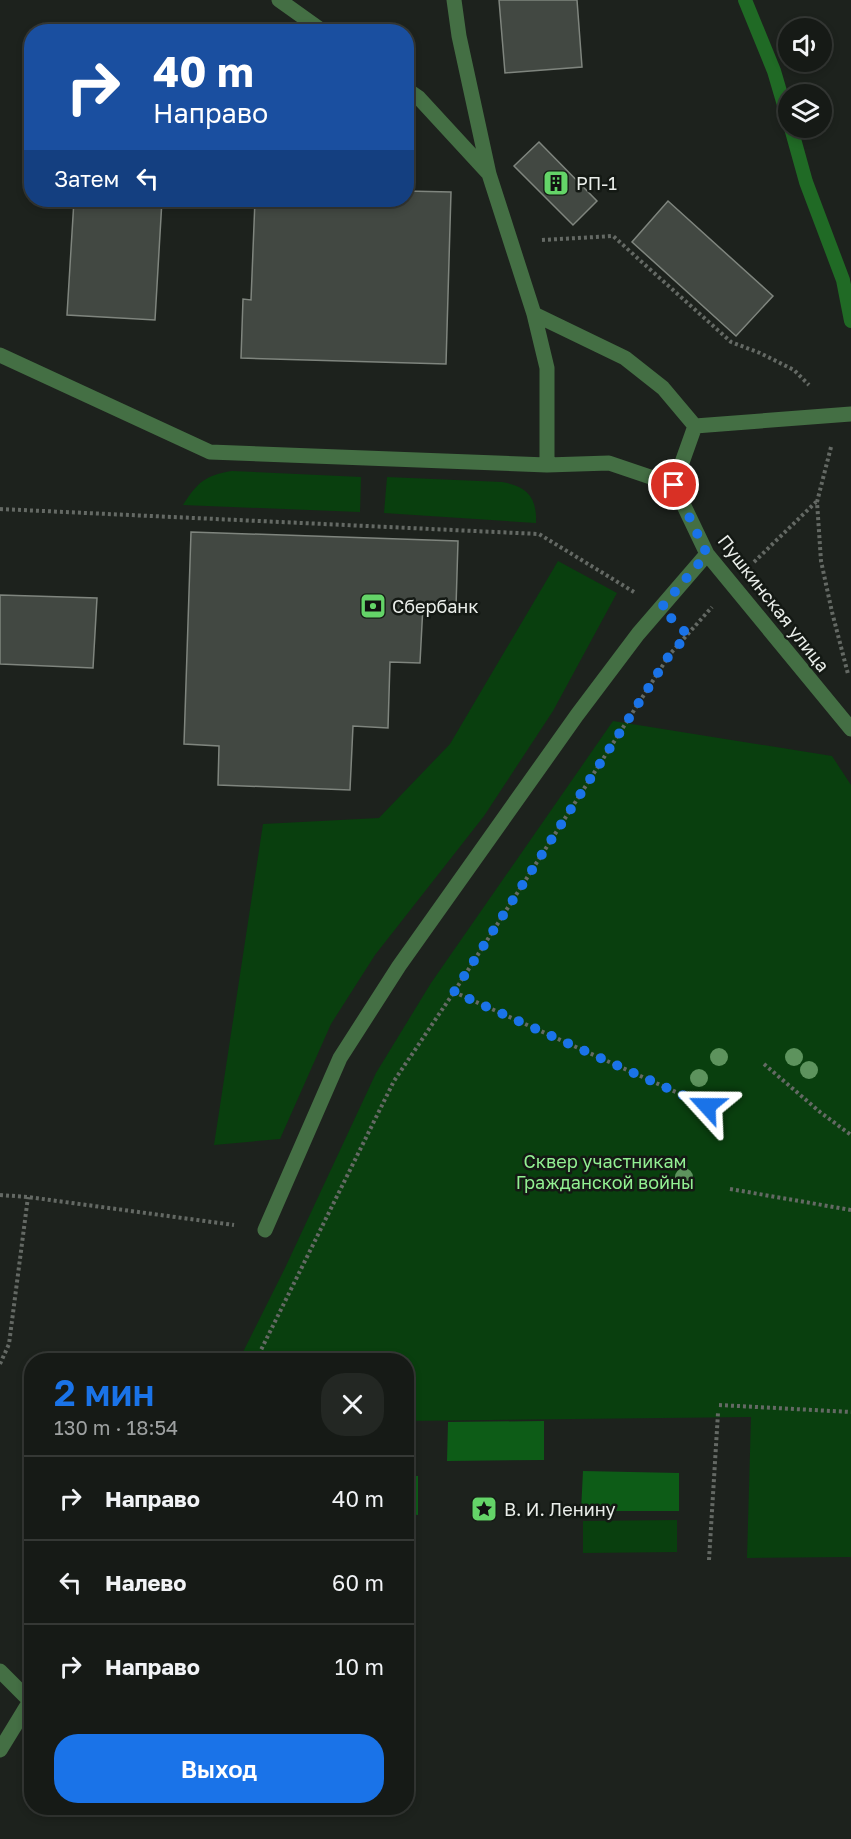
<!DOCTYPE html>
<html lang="ru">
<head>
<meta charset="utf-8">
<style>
	body { margin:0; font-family:"Golos Text",sans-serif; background:#232723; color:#f1f3f6; height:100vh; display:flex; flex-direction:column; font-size:22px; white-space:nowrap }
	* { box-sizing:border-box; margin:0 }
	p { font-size:20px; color:#9ea1a1 }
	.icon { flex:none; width:33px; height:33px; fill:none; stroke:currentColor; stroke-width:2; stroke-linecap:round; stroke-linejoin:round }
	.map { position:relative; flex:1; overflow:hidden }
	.panel { position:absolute; left:24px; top:1353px; width:390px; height:462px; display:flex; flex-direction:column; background:#161a16; border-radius:24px; box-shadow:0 3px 9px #0003,0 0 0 2px #353835 }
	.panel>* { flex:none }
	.guide { position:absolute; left:24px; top:24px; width:390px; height:183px; border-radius:24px; box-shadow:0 3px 9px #0003,0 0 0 2px #353835; background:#1a4fa0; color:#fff; overflow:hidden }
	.controls { position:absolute; left:778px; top:18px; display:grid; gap:12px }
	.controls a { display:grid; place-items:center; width:54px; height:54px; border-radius:50%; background:#161a16; box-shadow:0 3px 9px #0003,0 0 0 2px #353835; font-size:30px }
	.pin { position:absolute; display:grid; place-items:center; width:51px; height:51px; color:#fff; margin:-26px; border:3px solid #fff; border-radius:50%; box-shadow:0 2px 6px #0007 }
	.me { position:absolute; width:66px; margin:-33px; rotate:294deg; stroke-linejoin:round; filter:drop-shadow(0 0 4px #0008) }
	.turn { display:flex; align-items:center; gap:21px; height:126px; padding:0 30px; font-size:27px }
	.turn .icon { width:78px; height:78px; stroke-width:2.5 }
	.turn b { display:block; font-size:42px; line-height:51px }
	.then { display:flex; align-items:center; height:57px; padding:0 30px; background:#0003; gap:12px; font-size:22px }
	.round { display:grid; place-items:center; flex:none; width:63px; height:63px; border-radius:24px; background:#232723 }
	.summary { display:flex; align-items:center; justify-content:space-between; height:102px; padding:0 30px }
	h1 { font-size:36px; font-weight:600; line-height:45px; color:#1a73e8 }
	.cta { display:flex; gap:12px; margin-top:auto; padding:12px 30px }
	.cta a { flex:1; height:69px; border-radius:24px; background:#1a73e8; color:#fff; font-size:24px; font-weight:600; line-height:69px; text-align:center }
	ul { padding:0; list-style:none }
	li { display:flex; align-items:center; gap:18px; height:84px; padding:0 30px; border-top:2px solid #353835 }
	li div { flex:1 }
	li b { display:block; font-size:22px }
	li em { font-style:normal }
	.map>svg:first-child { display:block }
	.green { fill:#093f0e }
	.forest { fill:#0d5c17 }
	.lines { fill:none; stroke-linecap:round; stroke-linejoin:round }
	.stream { stroke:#206a25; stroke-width:14 }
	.building { fill:#424842; stroke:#7f857e; stroke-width:1.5 }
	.path { stroke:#646964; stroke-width:4; stroke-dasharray:3 3; stroke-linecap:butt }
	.minor { stroke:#446f44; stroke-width:15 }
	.tree { fill:#5d935d }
	.route { stroke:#1a73e8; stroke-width:10; stroke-dasharray:0 18 }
	.labels { text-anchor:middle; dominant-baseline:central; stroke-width:5; stroke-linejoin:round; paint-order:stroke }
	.poi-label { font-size:18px; fill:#eaeeea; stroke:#141914; text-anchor:start }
	.street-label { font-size:18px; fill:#eaeeea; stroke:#141914 }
	.park-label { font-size:18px; fill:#92f092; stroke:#141914 }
</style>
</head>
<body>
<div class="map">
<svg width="851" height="1839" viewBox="0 0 851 1839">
	<rect width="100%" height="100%" fill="#1d221d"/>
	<path class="green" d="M232,471L361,477L360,512L183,505C197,483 205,475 232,471Z
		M387,477L502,482C527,486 537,497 536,523L384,513Z
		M558,561L617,593L553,711L484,816L375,955L331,1024L280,1139L214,1145L263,824L379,818L450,744Z
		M613,721L832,756L851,785V1557L747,1558L751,1417L407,1421L406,1360H239L285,1268L376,1073L431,983Z
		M677,1520V1552L583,1553V1521Z"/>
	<path class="forest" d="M544,1421V1460L447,1461L448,1422Z
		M583,1471L679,1473V1511H581Z
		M407,1476H418V1515L407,1514Z"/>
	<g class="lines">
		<path class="stream" d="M745,0L774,71L789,122
			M791,128L806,182L843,280L851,321"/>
	</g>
	<path class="building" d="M499,0H577L582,67L505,73Z
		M539,142L597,201L573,225L514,166Z
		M406,191L451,192L446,364L241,358L243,299L251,300L255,200H406Z
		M74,200H162L155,320L67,315Z
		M668,201L773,296L736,336L632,242Z
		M191,532L458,541L456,607L423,605L420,663L390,662L388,728L353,726L350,790L218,785L219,746L184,744Z
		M0,595L97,598L93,668L0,664Z"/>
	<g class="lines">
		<path class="path" d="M542,240L613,236L731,342L760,353L794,370L809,385
			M831,447L817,502L821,561L832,612L848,674
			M0,509L539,534L634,592
			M754,562L816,502
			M454,992L707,1106
			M764,1064L820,1112L851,1135
			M730,1189L851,1210
			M0,1195L28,1197L234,1225
			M256,1360L394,1081L454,992L670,654L712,607
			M0,1364L9,1344L28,1197
			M719,1405L851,1412
			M709,1560L718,1413"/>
		<path class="minor" d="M279,0L324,32
			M454,0L459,36L489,174
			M406,89L419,98L489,174L534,314L625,358L663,388L695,426
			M534,314L547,368V465
			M0,355L210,452L547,465L609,463L674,485
			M695,426L674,485L707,554L851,729
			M695,426L851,414
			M265,1230L340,1058L399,966L577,715L638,634L707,554
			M0,1671L30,1701L0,1750"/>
	</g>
	<g class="tree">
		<circle cx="719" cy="1057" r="9"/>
		<circle cx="794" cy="1057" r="9"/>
		<circle cx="809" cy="1070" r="9"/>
		<circle cx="699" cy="1078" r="9"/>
		<circle cx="684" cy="1177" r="9"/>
	</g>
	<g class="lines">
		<path class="route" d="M674,485L707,554L661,608L688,635L670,654L454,992L707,1106"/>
	</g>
	<defs>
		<g id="building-square" transform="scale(1.35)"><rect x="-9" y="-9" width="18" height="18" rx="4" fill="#64d468" stroke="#141914"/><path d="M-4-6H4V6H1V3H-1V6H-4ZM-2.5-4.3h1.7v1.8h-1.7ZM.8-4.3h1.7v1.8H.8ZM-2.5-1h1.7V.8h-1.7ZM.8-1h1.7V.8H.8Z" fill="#111"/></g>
		<g id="bank-square" transform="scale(1.35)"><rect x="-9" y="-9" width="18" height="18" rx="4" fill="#64d468" stroke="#141914"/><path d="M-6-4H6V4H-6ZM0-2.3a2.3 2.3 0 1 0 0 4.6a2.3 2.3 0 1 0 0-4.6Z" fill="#111"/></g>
		<g id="sight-square" transform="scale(1.35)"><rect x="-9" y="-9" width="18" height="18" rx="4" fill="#64d468" stroke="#141914"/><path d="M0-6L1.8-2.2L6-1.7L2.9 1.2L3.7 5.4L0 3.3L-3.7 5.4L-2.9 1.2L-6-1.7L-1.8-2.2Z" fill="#111"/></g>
	</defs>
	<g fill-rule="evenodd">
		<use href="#building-square" x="556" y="183"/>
		<use href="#bank-square" x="373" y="606"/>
		<use href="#sight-square" x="484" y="1509"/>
	</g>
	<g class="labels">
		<g class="poi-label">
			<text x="576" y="183">РП-1</text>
			<text x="392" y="606">Сбербанк</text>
			<text x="504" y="1509">В. И. Ленину</text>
		</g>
		<g class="street-label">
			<text transform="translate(774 603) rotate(52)">Пушкинская улица</text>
		</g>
		<g class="park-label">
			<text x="605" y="1161">Сквер участникам<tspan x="605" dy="21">Гражданской войны</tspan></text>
		</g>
	</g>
</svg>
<div class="controls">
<a><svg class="icon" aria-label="sound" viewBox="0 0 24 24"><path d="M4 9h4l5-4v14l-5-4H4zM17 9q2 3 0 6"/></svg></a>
<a><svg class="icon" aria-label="layers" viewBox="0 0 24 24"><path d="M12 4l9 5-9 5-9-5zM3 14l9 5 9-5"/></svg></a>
</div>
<div class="pin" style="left:674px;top:485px;background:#d93025"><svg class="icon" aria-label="arrive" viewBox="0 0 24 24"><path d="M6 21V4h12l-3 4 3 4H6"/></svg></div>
<svg class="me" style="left:707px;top:1106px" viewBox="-20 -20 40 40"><path d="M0-17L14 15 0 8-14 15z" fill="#1a73e8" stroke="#fff" stroke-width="4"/></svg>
<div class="guide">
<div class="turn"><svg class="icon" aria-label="right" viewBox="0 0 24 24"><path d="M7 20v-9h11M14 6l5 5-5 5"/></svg><div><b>40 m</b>Направо</div></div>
<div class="then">Затем<svg class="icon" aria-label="left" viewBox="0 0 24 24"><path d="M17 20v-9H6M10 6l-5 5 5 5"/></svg></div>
</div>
<section class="panel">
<div class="summary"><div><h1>2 мин</h1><p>130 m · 18:54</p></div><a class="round"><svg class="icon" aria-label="close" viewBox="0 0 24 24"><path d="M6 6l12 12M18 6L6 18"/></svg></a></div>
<ul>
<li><svg class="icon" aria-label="right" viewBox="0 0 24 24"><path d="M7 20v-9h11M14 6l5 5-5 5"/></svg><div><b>Направо</b></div><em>40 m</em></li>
<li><svg class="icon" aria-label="left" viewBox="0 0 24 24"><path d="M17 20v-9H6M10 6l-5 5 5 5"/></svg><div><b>Налево</b></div><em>60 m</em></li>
<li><svg class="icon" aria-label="right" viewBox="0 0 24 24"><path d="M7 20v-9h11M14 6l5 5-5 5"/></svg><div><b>Направо</b></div><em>10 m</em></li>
</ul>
<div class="cta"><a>Выход</a></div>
</section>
</div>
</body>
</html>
